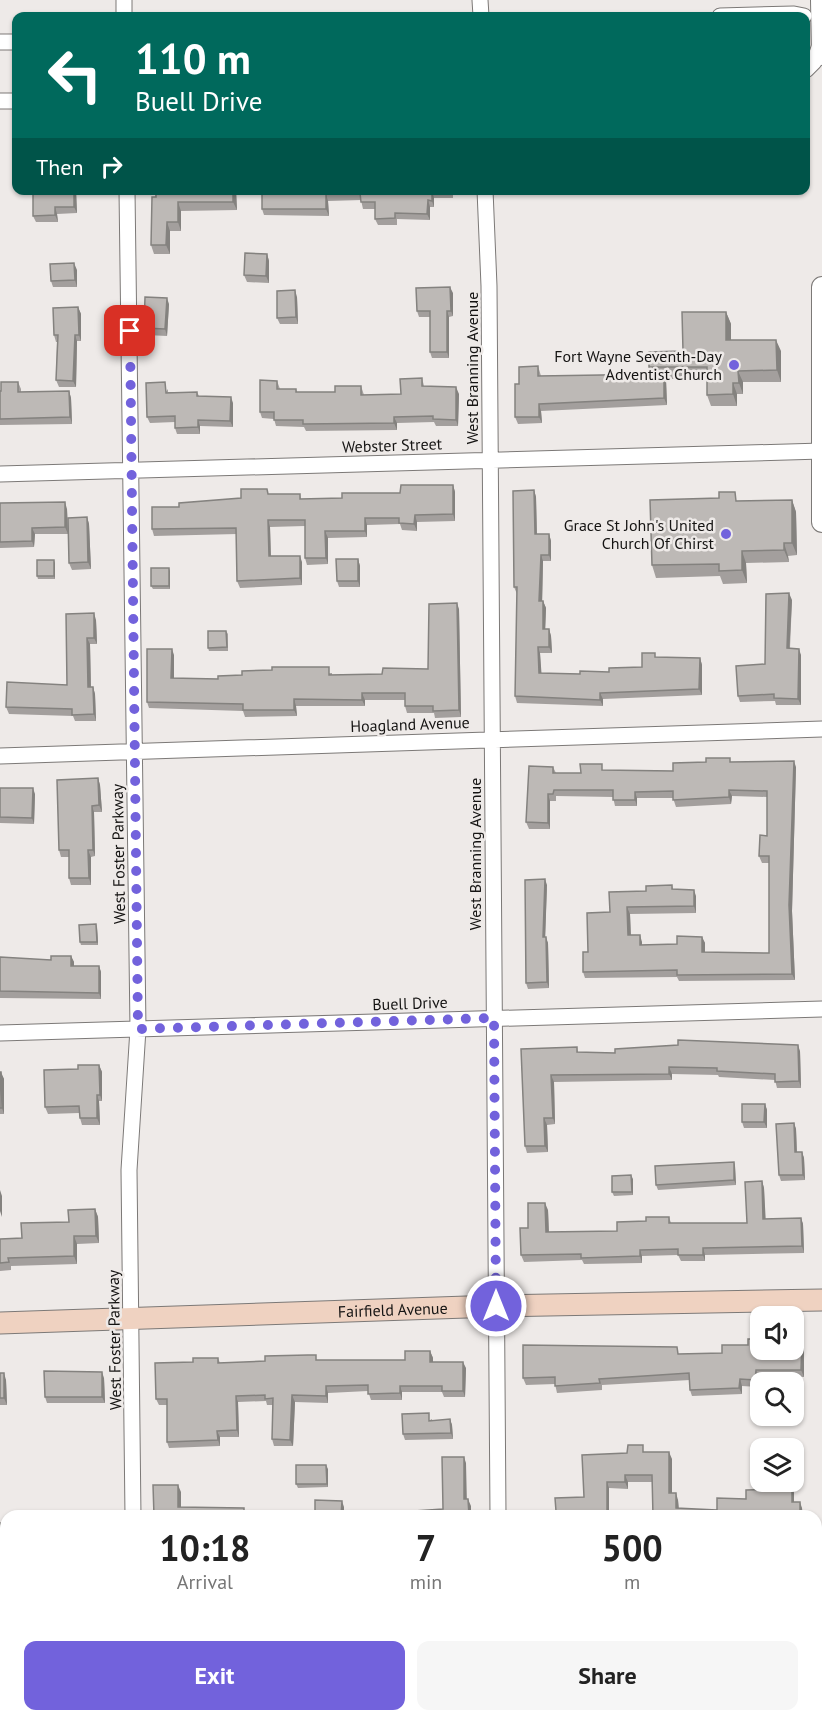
<!DOCTYPE html>
<html lang="en">
<head>
<meta charset="utf-8">
<style>
	body { margin:0; font-family:"PT Sans",sans-serif; background:#f6f6f6; color:#222; height:100vh; display:flex; flex-direction:column; font-size:22px; white-space:nowrap }
	* { box-sizing:border-box; margin:0 }
	p { font-size:20px; color:#767676 }
	.icon { flex:none; width:33px; height:33px; fill:none; stroke:currentColor; stroke-width:2; stroke-linecap:round; stroke-linejoin:round }
	.map { position:relative; flex:1; overflow:hidden }
	.panel { position:absolute; left:0px; top:1510px; width:822px; height:212px; display:flex; flex-direction:column; background:#fff; border-radius:18px 18px 0 0; box-shadow:0 2px 4px #0004 }
	.panel>* { flex:none }
	.hud { position:absolute; left:12px; top:12px; width:798px; height:183px; border-radius:12px; box-shadow:0 2px 4px #0004; background:#00695c; color:#fff; overflow:hidden }
	.tools { position:absolute; left:750px; top:1306px; display:grid; gap:12px }
	.tools a { display:grid; place-items:center; width:54px; height:54px; border-radius:12px; background:#fff; box-shadow:0 2px 4px #0004; font-size:30px }
	.pin { position:absolute; display:grid; place-items:center; width:51px; height:51px; color:#fff; margin:-26px; border-radius:12px; box-shadow:0 3px 9px #0006 }
	.me { position:absolute; width:66px; margin:-33px; rotate:0deg; stroke-linejoin:round; filter:drop-shadow(0 0 4px #0008) }
	.turn { display:flex; align-items:center; gap:21px; height:126px; padding:0 24px; font-size:27px }
	.turn .icon { width:78px; height:78px; stroke-width:2.5 }
	.turn b { display:block; font-size:42px; line-height:51px }
	.then { display:flex; align-items:center; height:57px; padding:0 24px; background:#0003; gap:12px; font-size:22px }
	.eta { display:flex; justify-content:space-evenly; align-items:center; height:102px; text-align:center }
	.eta b { font-size:36px; font-weight:600; line-height:42px }
	.primary-button { display:flex; gap:12px; margin-top:auto; padding:12px 24px }
	.primary-button a { flex:1; height:69px; border-radius:12px; background:#7262dc; color:#fff; font-size:24px; font-weight:600; line-height:69px; text-align:center }
	.primary-button a+a { background:#f6f6f6; color:#222 }
	.map>svg:first-child { display:block }
	.lines { fill:none; stroke-linecap:round; stroke-linejoin:round }
	.minor-casing { stroke:#7c7977; stroke-width:17 }
	.tertiary-casing { stroke:#7c7977; stroke-width:22 }
	.secondary-casing { stroke:#7c7977; stroke-width:23 }
	.minor { stroke:#fff; stroke-width:15 }
	.tertiary { stroke:#fff; stroke-width:20 }
	.secondary { stroke:#efd2c1; stroke-width:21 }
	.wall { fill:#a39f9d }
	.shaded-wall { fill:#84827f }
	.building { fill:#bdb9b6; stroke:#84827f; stroke-width:1.5 }
	.route { stroke:#7262dc; stroke-width:10; stroke-dasharray:0 18 }
	.poi-dot { fill:#7262dc; stroke:#eeeae8; stroke-width:2 }
	.labels { text-anchor:middle; dominant-baseline:central; stroke-width:5; stroke-linejoin:round; paint-order:stroke }
	.poi-label { font-size:16px; fill:#151413; stroke:#eeeae8; text-anchor:end }
	.street-label { font-size:16px; fill:#151413; stroke:#eeeae8 }
</style>
</head>
<body>
<div class="map">
<svg width="822" height="1721" viewBox="0 0 822 1721">
	<rect width="100%" height="100%" fill="#eeeae8"/>
	<g class="lines">
		<g class="minor-casing">
			<path id="minor" d="M124,0V16
				M480,0L481,16
				M720,16L794,14L804,16
				M0,42H16
				M806,70L814,62L821,42
				M0,101H16
				M127,190L138,1029L129,1170L133,1516
				M485,190L489,286L498,1516
				M0,474L822,451
				M0,756L822,729
				M0,1033L822,1009
				M816,1571H822
				M0,1594H6
				M133,1716V1721
				M499,1716V1721"/>
		</g>
		<g class="tertiary-casing">
			<path id="tertiary" d="M821,0L822,55
				M822,287V522"/>
		</g>
		<g class="secondary-casing">
			<g id="secondary">
				<path id="s1" d="M0,1323L496,1306L822,1300"/>
			</g>
		</g>
		<use href="#minor" class="minor"/>
		<use href="#tertiary" class="tertiary"/>
		<use href="#secondary" class="secondary"/>
	</g>
	<path class="wall" d="M76,190L77,213L57,214L58,222H36L33,216Z
		M156,190H236L237,210L181,211V231H170V254H154L151,245Z
		M262,190H453V198H434V207H430V220L397,219V225H378L375,219V209H363L361,200L328,201L329,216L264,215L262,209Z
		M267,254L269,261V283L247,282L244,275Z
		M77,270V287H53L51,281Z
		M453,293V316L449,317V358H432L430,352V317H419L417,311Z
		M297,297L298,324H280L277,318Z
		M169,304L167,336L146,335L144,328Z
		M78,307L81,314V341H77L76,387H59L56,380L57,342H56L54,335Z
		M726,312L731,324V340L781,351V382H743V394H737V406H711L707,395V379H666L667,405L541,411L542,423L518,424L515,417L538,366L541,376L652,374L649,367L683,351Z
		M422,378L424,386L459,394L458,426H436L434,422L397,423V430L306,431L304,427L276,426L274,419L262,418L260,412L277,381L280,389H296L297,392H335L361,386L364,395L401,394Z
		M18,382L21,389V392L69,391L71,398L72,424L0,425V391Z
		M168,389V392H197L199,396L233,403V427L200,426V434H177L175,428V422L150,423L147,417Z
		M453,485L455,492V521L417,522V531L402,530L400,524L367,525V537L328,538V564L307,565L305,558V526L270,527L271,556L302,562V585L240,588L237,581V534L154,536L152,529L179,507L269,494H300L301,499L342,498L400,493Z
		M534,490L536,497L537,534H549L551,541V561H543L542,601H543L546,608L545,629H549L551,636L552,653H540L541,673L580,674L609,672L642,667L656,657L700,658L702,665V695L603,699V706L517,703L515,696L517,594L514,587Z
		M792,500L796,512L797,555L788,556L789,562L746,563L747,583L723,584L720,576L656,578L652,565L739,501Z
		M0,503L67,509L68,534H35L34,547L0,548Z
		M87,517L89,524L91,569L72,570L69,563Z
		M358,559L360,566V587H339L337,581Z
		M55,563V579H38L37,576Z
		M170,571V589H153L151,586Z
		M792,600L790,648L801,655V705H776L775,701L740,702L738,696L765,664Z
		M459,609L461,717L435,718L434,713H407L405,706V700H365V706H296L297,716L245,717L243,711L149,708L147,702L174,655V678L218,679L332,673V675L382,674L428,669Z
		M66,614L96,620L97,644H90L91,687H93L95,694L96,721H75L73,716L9,714L6,707L67,685Z
		M226,631L228,634V651H209L208,648Z
		M731,762L796,767L792,911L795,980L679,981L677,977L585,978L583,972L588,952L610,912L646,891L672,885L673,889L696,896V913L630,914L631,935L642,942V945L677,944L702,937L705,943V952L769,953V863H762L759,856L767,836V797L732,796L731,804L676,807L673,798H637V806H615L613,797L556,796V801H550V829H529L526,822L553,767L556,773H581L604,770L673,771Z
		M98,778L100,785L102,812H94L95,856L91,857V885H71L69,878V857H61L59,850Z
		M0,788L35,794L34,824L0,823Z
		M547,885L545,937L548,943L549,988L528,989L526,983Z
		M97,927L98,945H81L80,942Z
		M71,956L74,962V966H99L101,972V999L0,998V957L51,960Z
		M577,1047L578,1052L615,1053L800,1051L801,1088H777L775,1080L719,1077L718,1075L672,1074V1080L554,1082L555,1124L547,1125L548,1152L527,1153L525,1146L521,1049Z
		M99,1065L102,1072V1101H99L100,1125H82L80,1118L79,1113L48,1114L45,1107L78,1069Z
		M0,1072L4,1079V1114H0Z
		M765,1104L767,1110V1128H744L742,1122Z
		M794,1123L796,1129L797,1152H802L804,1158L805,1180L781,1181L779,1175Z
		M734,1162L735,1166L736,1185L658,1190L656,1185Z
		M633,1179V1195L614,1196L612,1192Z
		M762,1181L764,1188L765,1219L801,1218L803,1224L804,1253L705,1255V1261H681L678,1255L642,1256V1263L584,1264L582,1260L524,1262L521,1255L528,1228L548,1210L549,1232L617,1231L646,1221L669,1217L671,1223H747Z
		M95,1209L98,1217L99,1243L77,1244V1264L11,1266V1270L0,1271V1239L22,1238L69,1222Z
		M804,1346V1377L758,1376V1387L742,1386V1394L692,1396L690,1390V1380L602,1385V1390L557,1393L555,1384L526,1385L523,1378L680,1354L722,1353Z
		M430,1351L433,1358V1362L466,1368L465,1397H444L442,1392H402V1400H371L368,1391L328,1393V1403L295,1402L293,1446H274L272,1439L273,1405H267L266,1401L238,1402L239,1437H220V1446L169,1448L167,1442V1405H159L156,1399L218,1358L220,1363L318,1360H405Z
		M0,1373L6,1380L7,1405H0Z
		M104,1378L105,1403H47L45,1397Z
		M432,1419V1421L450,1419L452,1425L453,1439L405,1440L403,1434Z
		M645,1452L672,1459V1493L678,1500L679,1509L717,1510L746,1499L777,1489L792,1486L794,1493V1502L802,1508L653,1516L652,1482H628V1489L609,1488V1516H526L556,1511L584,1497L627,1453Z
		M328,1469V1487L298,1488L296,1484Z
		M0,1523H6V1564H0Z
		M0,1619H6V1660H0Z"/>
	<path class="shaded-wall" d="M74,190H76L77,213L74,207Z
		M233,190H236L237,210L233,202Z
		M432,191L434,198V207L432,201Z
		M326,194L328,201L329,216L326,209Z
		M428,200L430,207V220L427,214Z
		M178,202L181,211V231L178,222Z
		M55,207L57,214L58,222L55,215Z
		M167,222L170,231V254L166,245Z
		M267,254L269,261V283L266,276Z
		M74,263L77,270V287L75,280Z
		M450,287L453,293V316L451,311Z
		M295,290L297,297L298,324L296,317Z
		M167,298L169,304L167,336L165,329Z
		M78,307L81,314V341L79,335Z
		M447,311L449,317V358L447,352Z
		M726,312L731,324V352L726,340Z
		M75,335L77,341L76,387L73,381Z
		M776,340L781,351V382L777,370Z
		M738,371L743,382V394L739,383Z
		M664,374L666,380L667,405L664,398Z
		M733,383L737,394V406L733,394Z
		M456,387L459,394L458,426L456,420Z
		M69,391L71,398L72,424L70,417Z
		M231,397L233,403V427L230,421Z
		M539,404L541,411L542,423L539,417Z
		M394,417L397,423V430L394,423Z
		M198,420L200,426V434L198,427Z
		M453,485L455,492V521L453,514Z
		M534,490L536,497L537,541L535,534Z
		M792,500L796,512L797,555L792,543Z
		M65,502L67,509L68,534L65,527Z
		M415,515L417,522V531L414,524Z
		M87,517L89,524L91,569L88,562Z
		M365,518L367,525V537L365,531Z
		M268,520L270,527L271,563L269,556Z
		M32,528L35,534L34,547L32,541Z
		M325,531L328,538V564L326,558Z
		M549,534L551,541V561L549,555Z
		M784,543L788,556L789,562L784,550Z
		M742,551L746,563L747,583L742,570Z
		M541,555L543,561L542,607L539,601Z
		M300,556L302,562V585L300,578Z
		M358,559L360,566V587L358,581Z
		M54,560L55,563V579L54,576Z
		M169,568L170,571V589L169,586Z
		M789,593L792,600L789,655L787,648Z
		M543,601L546,608L545,636L543,629Z
		M457,603L459,609L461,717L459,710Z
		M94,613L96,620L97,644L94,638Z
		M549,629L551,636L552,653L549,647Z
		M87,638L90,644L91,694L88,687Z
		M538,647L540,653L542,680L539,673Z
		M172,649L174,655V684L171,678Z
		M799,649L801,655V705L798,699Z
		M700,658L702,665V695L699,689Z
		M93,687L95,694L96,721L94,714Z
		M362,693L365,700V706L362,700Z
		M600,693L603,699V706L600,700Z
		M294,699L296,706L297,716L294,710Z
		M794,761L796,767L792,911L795,980L792,974L789,905Z
		M98,778L100,785L102,812L99,805Z
		M33,788L35,794L34,824L32,818Z
		M729,790L732,796L731,804L729,797Z
		M635,792L637,798V806L635,800Z
		M548,794L550,801V829L548,823Z
		M92,806L94,812L95,856L93,850Z
		M88,850L91,857V885L89,878Z
		M545,879L547,885L545,943L543,937Z
		M694,890L696,896V913L694,906Z
		M627,907L630,914L631,942L628,935Z
		M96,924L97,927L98,945L97,942Z
		M640,935L642,942V952L640,945Z
		M546,937L548,943L549,988L547,982Z
		M702,937L705,943V958L702,952Z
		M71,956L74,962V973L71,966Z
		M99,966L101,972V999L99,993Z
		M798,1045L800,1051L801,1088L799,1081Z
		M99,1065L102,1072V1101L100,1095Z
		M669,1067L672,1074V1080L669,1074Z
		M1,1072L4,1079V1114L2,1108Z
		M551,1075L554,1082L555,1124L553,1118Z
		M97,1095L99,1101L100,1125L97,1118Z
		M765,1104L767,1110V1128L764,1122Z
		M544,1118L547,1125L548,1152L545,1146Z
		M794,1123L796,1129L797,1158L795,1152Z
		M802,1152L804,1158L805,1180L803,1175Z
		M734,1162L735,1166L736,1185L734,1180Z
		M631,1175L633,1179V1195L632,1192Z
		M762,1181L764,1188L766,1225L763,1219Z
		M0,1190L2,1196V1217L0,1211Z
		M545,1203L548,1210L549,1238L546,1232Z
		M95,1209L98,1217L99,1243L96,1236Z
		M801,1218L803,1224L804,1253L802,1246Z
		M74,1236L77,1244V1264L74,1256Z
		M703,1248L705,1255V1261L703,1255Z
		M640,1250L642,1256V1263L640,1256Z
		M802,1339L804,1346V1377L801,1370Z
		M430,1351L433,1358V1368L430,1362Z
		M463,1362L466,1368L465,1397L463,1391Z
		M756,1370L758,1376V1387L755,1380Z
		M102,1372L104,1378L105,1403L102,1397Z
		M4,1373L6,1380L7,1405L4,1398Z
		M740,1379L742,1386V1394L739,1388Z
		M326,1386L328,1393V1403L326,1396Z
		M400,1386L402,1392V1400L400,1393Z
		M292,1395L295,1402L293,1446L290,1440Z
		M236,1396L238,1402L239,1437L237,1430Z
		M450,1419L452,1425L453,1439L451,1433Z
		M217,1431L220,1437V1446L218,1440Z
		M669,1452L672,1459V1500L669,1493Z
		M464,1457L466,1463L467,1506L464,1499Z
		M326,1465L328,1469V1487L327,1484Z
		M625,1475L628,1482V1489L625,1482Z
		M607,1482L609,1488V1516H607Z
		M178,1485L181,1492V1513L178,1507Z
		M792,1486L794,1493V1508L792,1502Z
		M676,1493L678,1500L679,1515L676,1508Z
		M468,1499L471,1506V1516H469Z
		M342,1501L344,1507V1516H342Z
		M800,1502L802,1508L803,1516H800Z"/>
	<path class="building" d="M33,190H74V207H55V215L33,216Z
		M156,190H233V202H178V222H167L166,245H151L152,197H156Z
		M262,190H450V191H432V201L428,200L427,214L395,213V218L375,219V202H361L360,193L326,194V209H262Z
		M245,253L267,254L266,276L244,275Z
		M74,263L75,280L51,281L50,264Z
		M450,287L451,311H447V352H430V311H417L416,288Z
		M295,290L296,317L277,318V291Z
		M145,297L167,298L165,329L144,328Z
		M78,307L79,335H75L73,381L56,380L58,335H54L53,308Z
		M682,312H726V340H776L777,370L738,371L739,383H733V394L707,395V367H649V352L683,351Z
		M538,366V376L664,374V398L539,404V417H515V384H519V367Z
		M422,378V386L456,387V420L433,419V416L394,417V423L303,424V420H274V412H260V380L277,381V389H296V392H335V386H361V395L401,394L400,379Z
		M1,382H18V392L69,391L70,417L0,419V391H1Z
		M165,382L166,393L197,392V396L231,397L230,421L198,420V427L175,428V416L147,417L146,383Z
		M401,485H453V514L415,515L414,524L399,523V518H365V531H325L326,558H305V520H268L269,556H300V578L237,581L236,528L152,529V507H179V503L241,498V489H267L268,494H300V499L342,498V493H400Z
		M534,490L535,534H549V555H541L539,601H543V629H549V647H538L539,673L580,674V671L609,672V668L642,667V653H655V657L700,658L699,689L600,693V700L515,696L517,587H514L513,491Z
		M719,492H735L736,501L792,500V543H784V550L742,551V570L719,571V564L652,565L650,500L719,498Z
		M65,502V527L32,528V541L0,542V503Z
		M87,517L88,562L69,563L68,518Z
		M336,559H358V581H337Z
		M37,560H54V576H37Z
		M151,568H169V586H151Z
		M789,593L787,648L799,649L798,699L774,698V694L738,696L736,666L765,664L766,594Z
		M457,603L459,710L433,711V706H405V693H362V700L294,699V710H243V704L147,702V649H172L171,678L218,679V676L242,675V671L272,670V667H329V675L382,674L383,668L428,669L429,604Z
		M94,613V638H87L88,687H93L94,714L72,715V709L6,707L7,682L67,685L66,614Z
		M208,631H226L227,647L208,648Z
		M706,758H730V762L794,761L789,905L792,974L677,975V970L583,972V952H588L587,913L610,912L609,892L646,891V886L672,885V889L694,890V906L627,907L628,935H640V945L677,944V936L702,937V952L769,953V856H759L760,835L767,836V791L729,790V797L673,800V791L635,792V800H613V790H554L553,794H548V823L526,822L529,766L553,767V773H581L580,764H602V770L673,771V763L706,762Z
		M98,778L99,805L92,806L93,850H88L89,878H69V850H59L57,780Z
		M0,788H33L32,818L0,817Z
		M545,879L543,937H546L547,982L526,983L525,880Z
		M96,924L97,942H80L79,925Z
		M51,956H71V966H99V993L0,991V957L51,960Z
		M678,1040L798,1045L799,1081L775,1082V1074L717,1071V1068L669,1067V1074L551,1075L553,1118H544L545,1146H525L521,1049L577,1047V1052L615,1053V1049L678,1045Z
		M78,1065H99L100,1095H97V1118H80L79,1106L45,1107L44,1070L78,1069Z
		M0,1072H1L2,1108H0Z
		M742,1104H765L764,1122H742Z
		M794,1123L795,1152H802L803,1175H779L776,1124Z
		M734,1162V1180L656,1185L655,1166Z
		M631,1175L632,1192H612V1176Z
		M762,1181L763,1219L801,1218L802,1246L703,1248V1255H678V1249L640,1250V1256L581,1258V1254L521,1255L520,1228H528V1203H545L546,1232L617,1231V1222L646,1221V1217H669V1223H747L745,1182Z
		M95,1209L96,1236H74V1256L8,1258L9,1262L0,1263V1239L22,1238L21,1223L69,1222L68,1210Z
		M748,1339H760V1350H794V1339H802L801,1370H756L755,1380L740,1379L739,1388L690,1390L689,1373L599,1379L600,1383L555,1386V1377L523,1378V1345L677,1347L678,1354L722,1353V1345H748Z
		M405,1351H430V1362H463V1391H442V1386H400V1393L368,1394V1385L326,1386V1396L292,1395L290,1440L272,1439L273,1398L265,1399V1395L236,1396L237,1430L217,1431L218,1440L167,1442V1399H156L155,1363L193,1362V1358H218V1363L265,1361V1356L308,1355H316V1360H405Z
		M44,1371L102,1372V1397H45Z
		M0,1373H4V1398H0Z
		M429,1413V1421L450,1419L451,1433L403,1434L402,1414Z
		M628,1445H643V1452H669V1493H676V1508L717,1510V1498L746,1499V1490L777,1489V1487L792,1486V1502H800V1516H653L652,1475H625V1482H607V1516H526V1512L556,1511L555,1498L584,1497L582,1455L627,1453Z
		M442,1457H464V1499H468L469,1516H154L153,1485H178V1507L244,1508V1514L315,1513V1500L342,1501L341,1516L443,1509Z
		M296,1465H326L327,1484H296Z
		M0,1523H6V1557H0Z
		M0,1619H6V1653H0Z
		M227,1716H277V1721H227Z
		M414,1716H433V1721H414Z
		M527,1716H600L601,1721H527Z
		M348,1719H368V1721H348Z"/>
	<g class="lines">
		<path class="route" d="M130,331L138,1029L494,1018L496,1306"/>
	</g>
	<g class="poi-dot">
		<circle cx="734" cy="365" r="6"/>
		<circle cx="726" cy="534" r="6"/>
	</g>
	<g class="labels">
		<g class="poi-label">
			<text x="722" y="356">Fort Wayne Seventh-Day<tspan x="722" dy="18">Adventist Church</tspan></text>
			<text x="714" y="525">Grace St John's United<tspan x="714" dy="18">Church Of Chirst</tspan></text>
		</g>
		<g class="street-label">
			<text transform="translate(472 368) rotate(-90)">West Branning Avenue</text>
			<text transform="translate(392 445) rotate(-2)">Webster Street</text>
			<text transform="translate(410 724) rotate(-2)">Hoagland Avenue</text>
			<text transform="translate(118 854) rotate(-91)">West Foster Parkway</text>
			<text transform="translate(475 854) rotate(-90)">West Branning Avenue</text>
			<text transform="translate(410 1003) rotate(-2)">Buell Drive</text>
			<text stroke="none"><textPath href="#s1" startOffset="393">Fairfield Avenue</textPath></text>
			<text transform="translate(114 1340) rotate(-91)">West Foster Parkway</text>
		</g>
	</g>
</svg>
<div class="tools">
<a><svg class="icon" aria-label="sound" viewBox="0 0 24 24"><path d="M4 9h4l5-4v14l-5-4H4zM17 9q2 3 0 6"/></svg></a>
<a><svg class="icon" aria-label="search" viewBox="0 0 24 24"><circle cx="10" cy="10" r="6"/><path d="M15 15l6 6"/></svg></a>
<a><svg class="icon" aria-label="layers" viewBox="0 0 24 24"><path d="M12 4l9 5-9 5-9-5zM3 14l9 5 9-5"/></svg></a>
</div>
<div class="pin" style="left:130px;top:331px;background:#d93025"><svg class="icon" aria-label="arrive" viewBox="0 0 24 24"><path d="M6 21V4h12l-3 4 3 4H6"/></svg></div>
<svg class="me" style="left:496px;top:1306px" viewBox="-20 -20 40 40"><circle r="17" fill="#7262dc" stroke="#fff" stroke-width="3"/><path d="M0-11L8 9 0 5-8 9z" fill="#fff"/></svg>
<div class="hud">
<div class="turn"><svg class="icon" aria-label="left" viewBox="0 0 24 24"><path d="M17 20v-9H6M10 6l-5 5 5 5"/></svg><div><b>110 m</b>Buell Drive</div></div>
<div class="then">Then<svg class="icon" aria-label="right" viewBox="0 0 24 24"><path d="M7 20v-9h11M14 6l5 5-5 5"/></svg></div>
</div>
<section class="panel">
<div class="eta">
<div><b>10:18</b><p>Arrival</p></div>
<div><b>7</b><p>min</p></div>
<div><b>500</b><p>m</p></div>
</div>
<div class="primary-button"><a>Exit</a><a>Share</a></div>
</section>
</div>
</body>
</html>
